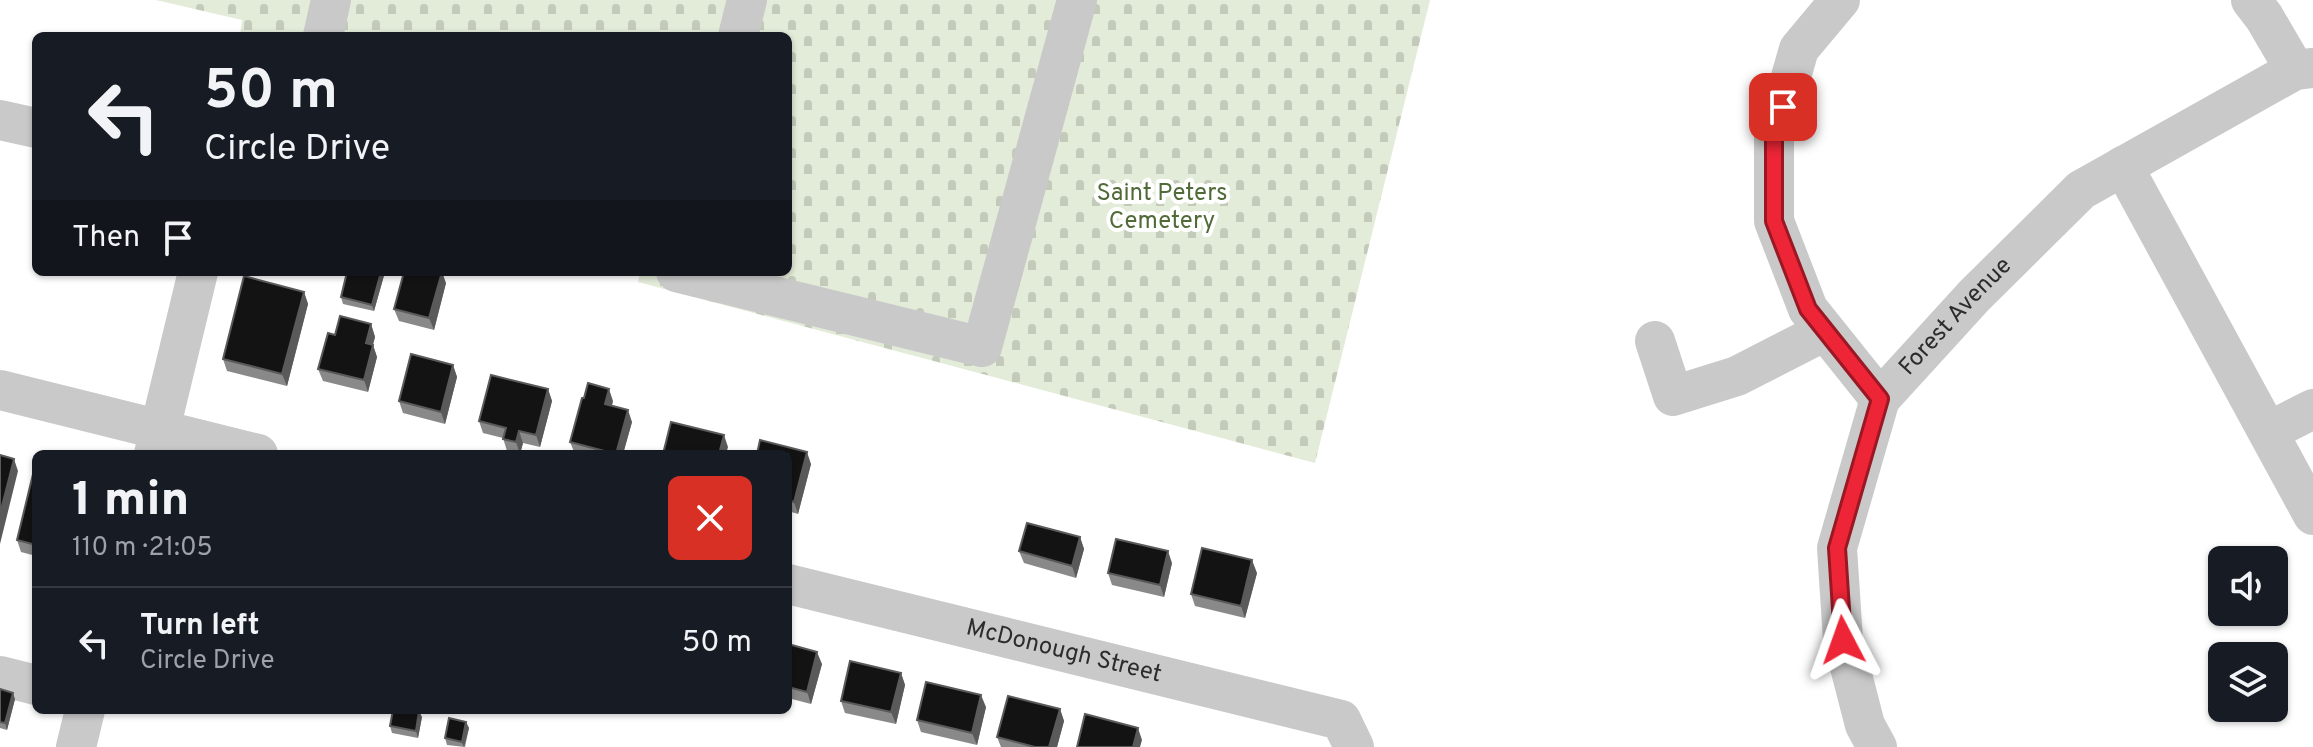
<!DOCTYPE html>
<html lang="en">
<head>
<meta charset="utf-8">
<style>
	body { margin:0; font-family:Overpass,sans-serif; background:#242831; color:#f1f3f6; height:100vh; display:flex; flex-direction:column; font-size:30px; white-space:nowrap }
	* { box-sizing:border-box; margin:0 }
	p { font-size:26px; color:#9ea1a6 }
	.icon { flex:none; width:44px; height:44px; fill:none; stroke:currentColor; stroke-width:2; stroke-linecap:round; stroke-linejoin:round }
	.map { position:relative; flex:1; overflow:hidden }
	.sheet { position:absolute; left:32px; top:450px; width:760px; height:264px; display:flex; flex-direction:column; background:#171b24; border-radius:12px; box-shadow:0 2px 6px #0004 }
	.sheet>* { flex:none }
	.hud { position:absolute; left:32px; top:32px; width:760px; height:244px; border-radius:12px; box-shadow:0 2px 6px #0004; background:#171b24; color:#f1f3f6; overflow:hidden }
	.fabs { position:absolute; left:2208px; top:546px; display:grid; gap:16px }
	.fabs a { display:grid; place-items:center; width:80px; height:80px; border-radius:12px; background:#171b24; box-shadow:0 2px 6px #0004; font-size:40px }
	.pin { position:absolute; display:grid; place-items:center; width:68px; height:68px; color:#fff; margin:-34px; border-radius:16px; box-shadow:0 4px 12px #0006 }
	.me { position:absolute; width:88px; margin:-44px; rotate:356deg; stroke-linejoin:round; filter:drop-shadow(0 0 6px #0008) }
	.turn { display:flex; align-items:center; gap:28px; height:168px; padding:0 40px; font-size:36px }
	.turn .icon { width:104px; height:104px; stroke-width:2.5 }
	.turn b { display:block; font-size:56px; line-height:68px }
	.then { display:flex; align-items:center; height:76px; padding:0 40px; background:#0003; gap:16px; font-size:30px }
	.round { display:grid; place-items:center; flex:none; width:84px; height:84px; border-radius:12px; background:#242831 }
	.overview { display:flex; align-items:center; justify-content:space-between; height:136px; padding:0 40px }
	h1 { font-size:48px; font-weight:800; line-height:60px }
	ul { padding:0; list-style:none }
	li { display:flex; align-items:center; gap:24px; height:112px; padding:0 40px; border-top:2px solid #363941 }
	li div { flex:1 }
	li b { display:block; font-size:30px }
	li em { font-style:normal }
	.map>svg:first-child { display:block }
	.cemetery { fill:url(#cemetery-stones) }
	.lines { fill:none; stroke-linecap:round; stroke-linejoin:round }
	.minor { stroke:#c9c9c9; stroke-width:40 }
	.wall { fill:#898989 }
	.shaded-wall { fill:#5a5a5a }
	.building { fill:#131313; stroke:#5a5a5a; stroke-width:2 }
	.route-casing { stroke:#9a1824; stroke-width:20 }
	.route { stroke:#ed2537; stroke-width:14 }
	.labels { text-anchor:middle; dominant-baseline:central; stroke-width:8; stroke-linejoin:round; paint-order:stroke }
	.park-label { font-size:24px; fill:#506a38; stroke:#fff }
	.street-label { font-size:24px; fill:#2c2c2c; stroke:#fff }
</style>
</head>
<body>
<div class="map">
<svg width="2313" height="747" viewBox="0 0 2313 747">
	<defs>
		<pattern id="cemetery-stones" width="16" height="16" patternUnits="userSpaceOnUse" patternTransform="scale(2)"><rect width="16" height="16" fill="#e3ebd9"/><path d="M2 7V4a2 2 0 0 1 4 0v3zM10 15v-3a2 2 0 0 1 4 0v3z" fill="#c3caba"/></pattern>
	</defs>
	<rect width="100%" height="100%" fill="#fff"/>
	<path class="cemetery" d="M156,0H1430L1315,463L638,282L640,272H788V36H240L242,20Z"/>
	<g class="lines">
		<g class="minor">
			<path d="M1840,0L1799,49L1774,136V221L1808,309L1880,399"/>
			<path d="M2251,0L2264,17L2295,70"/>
			<path d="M323,36L331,0"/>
			<path d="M738,36L747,0"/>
			<path d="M0,120L36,128"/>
			<path d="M2123,166L2313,515"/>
			<path d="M676,272L982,347L1077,0"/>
			<path d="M1655,341L1673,396L1737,376L1825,331"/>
			<path d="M0,390L258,454"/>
			<path d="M2268,432L2313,409"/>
			<path d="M154,454L198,272"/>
			<path id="s1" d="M788,584L1341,720L1354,747"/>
			<path d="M0,676L36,685"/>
			<path d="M76,747L85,710"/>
			<path id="s2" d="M1877,747L1865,725L1843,640L1837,548L1880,399L1974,296L2081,190L2295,70L2313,68"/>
		</g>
	</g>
	<path class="wall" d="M347,272H385L374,311L343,304L341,297Z
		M446,283L434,330L399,321L394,309Z
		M304,292L308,304L287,386L227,371L223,359Z
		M371,324L375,337L373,345L377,357L368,392L323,381L318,369L335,335Z
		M453,365L457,377L445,424L403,413L399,401Z
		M548,389L552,401L540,447L523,443L520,454H518L507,451L503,438L483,433L479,421Z
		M613,401L612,405L632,422L623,454H575L570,442Z
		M788,454L811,464L798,514L788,511Z
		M36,467V556L21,552L17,540Z
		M1080,537L1084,549L1076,578L1024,563L1019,551Z
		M1172,563L1164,597L1112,585L1108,573Z
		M1257,573L1245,618L1195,606L1191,594Z
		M788,644L822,664L811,704L788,698Z
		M901,673L905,685L896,724L845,713L841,701Z
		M0,689L15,699L7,730L0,728Z
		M986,707L977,745L921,732L917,720Z
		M1060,709L1064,721L1057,747H1001L997,737Z
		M422,717L418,738L392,733L390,726Z
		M466,722L469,728L465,747L447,745L445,738Z"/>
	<path class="shaded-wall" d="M381,272H385L374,311L372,305Z
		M442,272L446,283L434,330L429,318Z
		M304,292L308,304L287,386L282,374Z
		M371,324L375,337L370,355L366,343Z
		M373,345L377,357L368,392L364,380Z
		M453,365L457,377L445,424L441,412Z
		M548,389L552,401L540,447L536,435Z
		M609,389L613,401L609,416L605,404Z
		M628,410L632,422L623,454H616Z
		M519,431L523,443L520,454L516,442Z
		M724,435L728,447L726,454H719Z
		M807,452L811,464L798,514L794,502Z
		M14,459L18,471L0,544V514Z
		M1080,537L1084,549L1076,578L1072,566Z
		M1168,551L1172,563L1164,597L1160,585Z
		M1252,560L1257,573L1245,618L1241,606Z
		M817,652L822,664L811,704L807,692Z
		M901,673L905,685L896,724L891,712Z
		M13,693L15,699L7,730L5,723Z
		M981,695L986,707L977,745L972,733Z
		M1060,709L1064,721L1057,747H1049Z
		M419,711L422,717L418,738L416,731Z
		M466,722L469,728L464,747L462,742Z
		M1138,728L1142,740L1140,747H1133Z"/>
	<path class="building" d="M347,272H381L372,305L341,297Z
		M404,272H442L429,318L394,309Z
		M244,276L304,292L282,374L223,359Z
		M340,316L371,324L366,343L373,345L364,380L318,369L328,333L335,335Z
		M411,354L453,365L441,412L399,401Z
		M491,375L548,389L536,435L519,431L516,442L503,439L506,428L479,421Z
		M588,383L609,389L605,404L628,410L616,454L570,442L582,398H584Z
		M671,422L724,435L719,454H663Z
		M760,440L807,452L794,502L788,500V454H757Z
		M0,455L14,459L0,514Z
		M35,466L36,467V545L17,540Z
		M1027,523L1080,537L1072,566L1019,551Z
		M1116,539L1168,551L1160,585L1108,573Z
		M1202,548L1252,560L1241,606L1191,594Z
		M788,644L817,652L807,692L788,687Z
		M850,661L901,673L891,712L841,701Z
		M926,682L981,695L972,733L917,720Z
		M0,689L13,693L5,723L0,722Z
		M1008,696L1060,709L1049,747H1035L997,737Z
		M393,710L419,711L416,731L390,726Z
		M1085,714L1138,728L1133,747H1077Z
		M449,718L466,722L462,742L445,738Z"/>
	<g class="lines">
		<g class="route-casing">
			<path id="route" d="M1783,107L1774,136V221L1808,309L1880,399L1837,548L1843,640"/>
		</g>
		<use href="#route" class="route"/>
	</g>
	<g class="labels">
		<g class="park-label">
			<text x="1162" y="194">Saint Peters<tspan x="1162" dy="28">Cemetery</tspan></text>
		</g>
		<g class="street-label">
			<text stroke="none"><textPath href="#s2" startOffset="472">Forest Avenue</textPath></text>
			<text stroke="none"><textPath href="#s1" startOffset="284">McDonough Street</textPath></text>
		</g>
	</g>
</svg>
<div class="fabs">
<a><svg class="icon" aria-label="sound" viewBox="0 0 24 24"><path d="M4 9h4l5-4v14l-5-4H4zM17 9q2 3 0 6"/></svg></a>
<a><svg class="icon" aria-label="layers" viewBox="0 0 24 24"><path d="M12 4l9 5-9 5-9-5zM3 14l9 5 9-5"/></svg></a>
</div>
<div class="pin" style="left:1783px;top:107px;background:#d93025"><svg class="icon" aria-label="arrive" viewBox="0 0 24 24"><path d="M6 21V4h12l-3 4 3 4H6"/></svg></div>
<svg class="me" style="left:1843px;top:640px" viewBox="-20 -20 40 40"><path d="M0-17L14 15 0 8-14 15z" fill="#ed2537" stroke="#fff" stroke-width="4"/></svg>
<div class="hud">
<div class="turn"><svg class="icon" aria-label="left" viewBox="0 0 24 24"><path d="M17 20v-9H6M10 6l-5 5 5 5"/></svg><div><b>50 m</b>Circle Drive</div></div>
<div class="then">Then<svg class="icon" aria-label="arrive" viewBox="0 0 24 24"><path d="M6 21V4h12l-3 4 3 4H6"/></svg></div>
</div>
<section class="sheet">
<div class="overview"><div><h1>1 min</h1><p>110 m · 21:05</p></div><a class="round" style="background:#d93025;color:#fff"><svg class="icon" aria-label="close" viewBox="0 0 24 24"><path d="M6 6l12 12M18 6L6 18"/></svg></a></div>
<ul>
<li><svg class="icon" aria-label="left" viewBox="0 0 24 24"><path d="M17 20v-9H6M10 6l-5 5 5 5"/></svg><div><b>Turn left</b><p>Circle Drive</p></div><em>50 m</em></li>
</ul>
</section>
</div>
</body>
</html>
